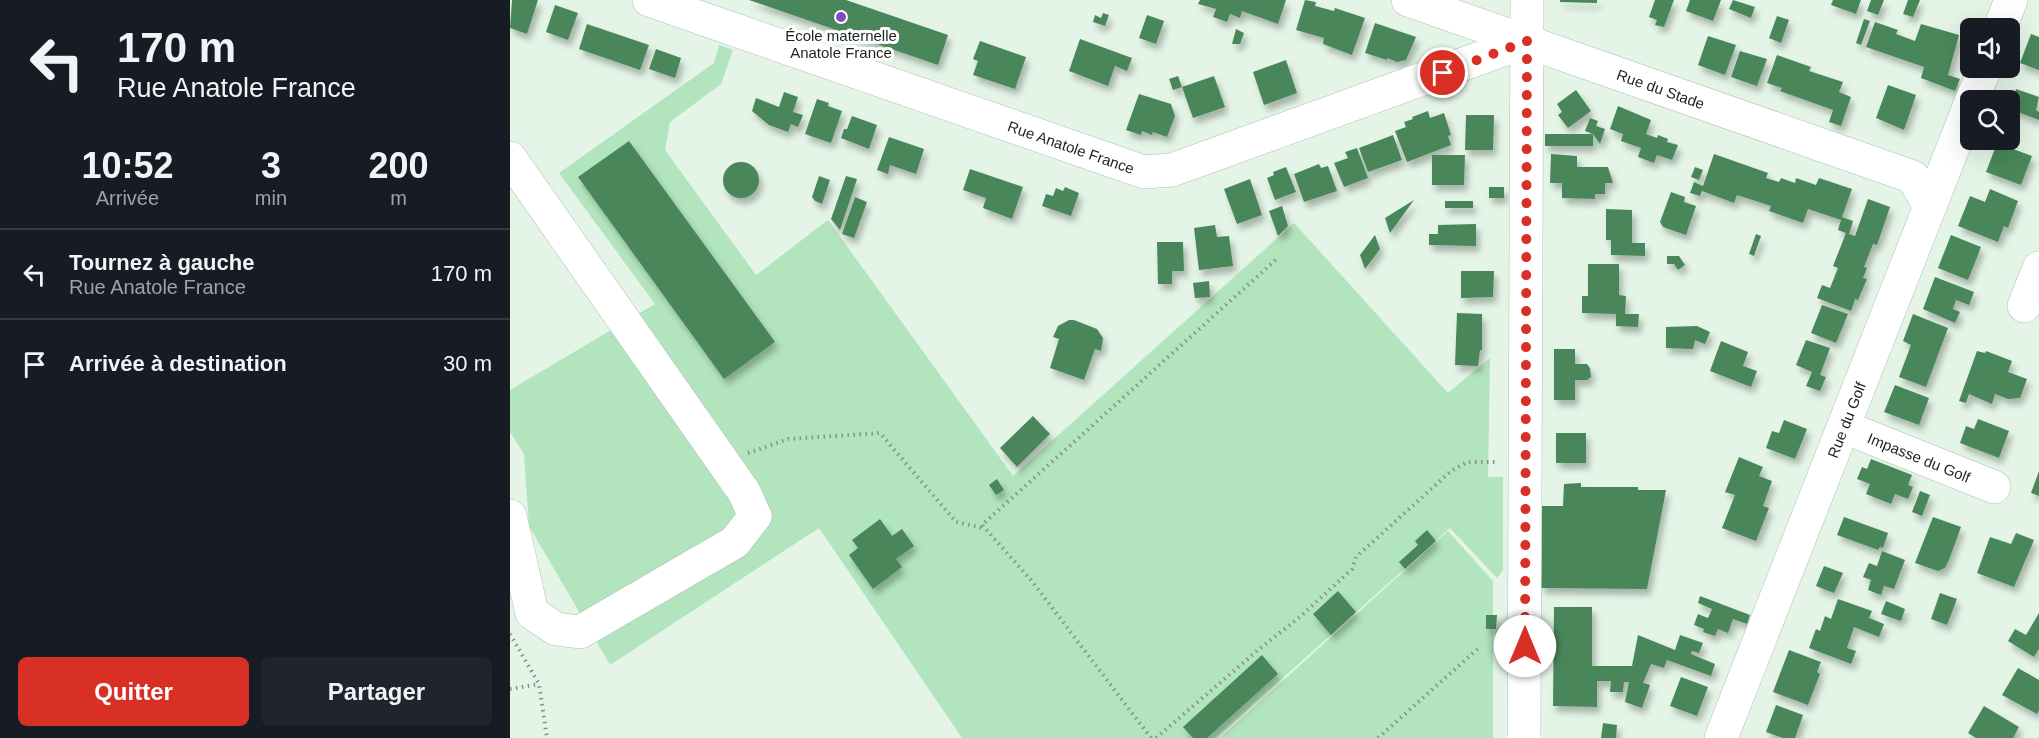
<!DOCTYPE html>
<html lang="fr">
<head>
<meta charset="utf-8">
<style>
	body { margin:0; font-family:Arial,sans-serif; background:#20242c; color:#f1f3f6; height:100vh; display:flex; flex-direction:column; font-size:22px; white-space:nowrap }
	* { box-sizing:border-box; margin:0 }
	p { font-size:20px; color:#9ea1a6 }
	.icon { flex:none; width:33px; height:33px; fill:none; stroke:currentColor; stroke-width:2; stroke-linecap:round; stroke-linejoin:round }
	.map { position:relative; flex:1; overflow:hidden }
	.panel { display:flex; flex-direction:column; background:#171b24; width:510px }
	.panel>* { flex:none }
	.top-card { background:#171b24; color:#f1f3f6; overflow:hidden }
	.fabs { position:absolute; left:1450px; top:18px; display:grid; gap:12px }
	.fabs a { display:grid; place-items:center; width:60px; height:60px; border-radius:9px; background:#171b24; box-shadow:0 6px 24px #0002; font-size:30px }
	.pin { position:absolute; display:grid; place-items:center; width:51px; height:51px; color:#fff; margin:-26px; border:3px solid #fff; border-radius:50%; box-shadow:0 2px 6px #0007 }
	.me { position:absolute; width:66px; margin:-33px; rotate:0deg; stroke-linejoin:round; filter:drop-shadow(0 0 4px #0008) }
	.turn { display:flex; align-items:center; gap:21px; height:126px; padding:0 18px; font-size:27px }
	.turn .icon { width:78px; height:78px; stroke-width:2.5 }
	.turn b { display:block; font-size:42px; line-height:51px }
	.eta { display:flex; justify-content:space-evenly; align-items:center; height:102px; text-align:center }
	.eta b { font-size:36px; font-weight:800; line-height:42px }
	.action { display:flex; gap:12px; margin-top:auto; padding:12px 18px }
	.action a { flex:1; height:69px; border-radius:9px; background:#d93025; color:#fff; font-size:24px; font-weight:800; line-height:69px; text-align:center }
	.action a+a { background:#20242c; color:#f1f3f6 }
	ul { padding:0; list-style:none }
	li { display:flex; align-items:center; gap:18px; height:90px; padding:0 18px; border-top:2px solid #363941 }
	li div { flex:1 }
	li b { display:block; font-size:22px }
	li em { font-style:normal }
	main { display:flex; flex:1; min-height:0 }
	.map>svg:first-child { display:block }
	.green { fill:#b2e4bd }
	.building { fill:#4a875a; filter:url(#shadow) }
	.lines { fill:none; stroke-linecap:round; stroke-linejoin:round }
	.minor-casing { stroke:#b0c0b4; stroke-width:34 }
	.path { stroke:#869288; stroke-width:4; stroke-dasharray:1.5 4.5; stroke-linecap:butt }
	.minor { stroke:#fff; stroke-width:33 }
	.route { stroke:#d93025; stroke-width:10; stroke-dasharray:0 18 }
	.poi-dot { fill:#814cc3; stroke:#fff; stroke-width:2 }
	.labels { text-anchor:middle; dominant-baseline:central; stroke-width:6; stroke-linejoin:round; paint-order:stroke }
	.poi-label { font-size:15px; fill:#1d231e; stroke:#fff }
	.street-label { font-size:15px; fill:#1d231e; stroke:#fff }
</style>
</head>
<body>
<main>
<section class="panel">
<div class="top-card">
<div class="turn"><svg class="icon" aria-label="left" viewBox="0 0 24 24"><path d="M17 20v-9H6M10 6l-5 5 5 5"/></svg><div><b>170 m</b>Rue Anatole France</div></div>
</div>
<div class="eta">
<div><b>10:52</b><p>Arrivée</p></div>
<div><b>3</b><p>min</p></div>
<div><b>200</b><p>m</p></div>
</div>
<ul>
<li><svg class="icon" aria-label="left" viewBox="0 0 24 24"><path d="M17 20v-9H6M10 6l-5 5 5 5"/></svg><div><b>Tournez à gauche</b><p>Rue Anatole France</p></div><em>170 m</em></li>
<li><svg class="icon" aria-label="arrive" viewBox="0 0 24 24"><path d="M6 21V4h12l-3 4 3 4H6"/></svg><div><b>Arrivée à destination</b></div><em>30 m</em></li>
</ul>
<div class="action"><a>Quitter</a><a>Partager</a></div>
</section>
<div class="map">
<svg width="1529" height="738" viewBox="0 0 1529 738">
	<defs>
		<filter id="shadow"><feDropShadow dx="3.5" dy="6" stdDeviation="3" flood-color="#0004"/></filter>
	</defs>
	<rect width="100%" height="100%" fill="#e4f5e7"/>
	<path class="green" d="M209,45L223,50L211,84L160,122L155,150L246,275L318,220L503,476L784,223L938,393L980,358L978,477H993V570L987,578L940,528L706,738H452L309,528L100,665L19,526L14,454L0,432V390L145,304L49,173L204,63Z
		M938,531L983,581V738H710Z"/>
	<path class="building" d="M2,0H28L17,34L0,28Z
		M239,0H336L438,35L428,65Z
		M690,0H776L768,24L732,11L730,18L720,14L717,22L703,17L706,9L688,4Z
		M795,0L806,2L805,6L824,11L825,8L855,18L842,55L813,44L814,38L786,30Z
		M1050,0H1087V3L1050,2Z
		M1145,0H1164L1154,27L1145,25L1147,20L1139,17Z
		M1180,0H1211L1203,21L1176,11Z
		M1223,0L1245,7L1241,18L1219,9Z
		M1323,0H1351L1346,14L1321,5Z
		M1361,0H1374L1368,15L1357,11Z
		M1398,0H1410L1403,17L1393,14Z
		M45,5L68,13L58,40L36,32Z
		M593,13L599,15L595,26L583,22L585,15L591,18Z
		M637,15L654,21L646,44L629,38Z
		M1267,16L1279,20L1271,43L1259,38Z
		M1354,19L1360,21L1351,45L1346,43Z
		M1365,22L1388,30L1386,34L1405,41L1411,24L1449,35L1438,75L1450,79L1445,91L1411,78L1414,67L1356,47Z
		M865,23L906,37L896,60L887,62L877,58V60L855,53Z
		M77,24L139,45L130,70L69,49Z
		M726,29L734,33L730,44H722Z
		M1521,34L1529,37V70L1510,63Z
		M1198,36L1226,45L1215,75L1188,65Z
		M570,39L622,58L617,71L605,66L598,86L559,71Z
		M470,41L516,57L505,89L463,75L468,61L463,59Z
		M146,49L171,58L165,78L139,69Z
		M1230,51L1257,59L1247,86L1221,77Z
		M1267,55L1301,67L1299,71L1333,82L1329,92L1341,97L1331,126L1319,122L1323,110L1270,91L1272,88L1257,83Z
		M776,60L787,93L754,105L743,72Z
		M668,76L672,87L704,76L715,107L683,118L672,87L663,90L659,79Z
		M1378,85L1406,95L1394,130L1366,118Z
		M1506,89L1529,97L1526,110L1529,112V120L1500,109Z
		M1066,90L1081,111L1058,128L1048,115L1052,112L1047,104Z
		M274,92L288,97L283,112L293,115L288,127L281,124L278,132L259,125L242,111L246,98L269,107Z
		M629,94L661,104L665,116L657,137L643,132L642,135L632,131L631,135L616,130Z
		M307,99L319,103L318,106L332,111L321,143L295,134Z
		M1108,106L1141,120L1136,134L1147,138L1148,135L1158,139L1157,142L1168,145L1162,160L1147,155L1144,163L1128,157L1131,148L1111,141L1113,134L1100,129Z
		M918,111L920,118L934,113L941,135L938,136L941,145L897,162L885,131L896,127L894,122L903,119L902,117Z
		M956,115H984L983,150H955Z
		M342,116L367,125L359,149L331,138L334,129H337Z
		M1080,118L1088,121L1086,126L1095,129L1090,144L1083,134V146H1035V134H1083L1075,131Z
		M883,135L892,160L858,172L849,148Z
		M379,137L414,149L406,174L380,165L378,174L367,170Z
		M119,141L265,342L214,379L68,177Z
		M1487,143L1522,156L1511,185L1476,172Z
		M847,148L858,178L834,187L824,163L838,158L835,152Z
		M1041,154L1067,156V167H1098L1103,183H1095V194H1085V199L1052,198V183H1040Z
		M1204,154L1258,173L1256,178L1269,182L1271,178L1285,183L1286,178L1306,185L1309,178L1342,189L1332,217L1343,221L1339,234L1345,236L1358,199L1380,207L1367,245L1363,244L1354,267L1357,268L1353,278L1357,279L1348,300L1345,299L1341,311L1307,298L1312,285L1320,288L1328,268L1323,266L1336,233L1328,230L1331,220L1298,209L1293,223L1259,211L1261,206L1227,195L1224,203L1192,191L1190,196L1180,193L1184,182L1193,186Z
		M922,155H955L954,185H922Z
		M213 180a18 18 0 1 1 36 0a18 18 0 1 1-36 0Z
		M809,164L811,168L818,166L827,191L794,202L784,174Z
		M776,167L786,192L765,200L757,178L764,175L763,172Z
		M1185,167L1193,170L1189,180L1181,177Z
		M460,169L513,187L502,219L473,208L476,198L453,190Z
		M309,176L320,180L312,204L305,201L302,197Z
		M336,176L347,179L330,230L321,219Z
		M740,179L752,215L727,224L714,189Z
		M555,187L569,193L561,216L532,206L536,194L543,196L546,188L553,191Z
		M979,187H994V198H979Z
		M1480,189L1508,201L1498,228L1494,226L1488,242L1448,226L1460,196L1475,202Z
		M1161,192L1175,197L1174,202L1186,206L1176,235L1153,227L1150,222Z
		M345,197L357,202L344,238L332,234Z
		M904,200L880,233L875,218Z
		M935,201H963V208H935Z
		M772,206L778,226L768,236L759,211Z
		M1096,209L1122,210V243H1135V256L1101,255V240H1096Z
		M966,224V246L919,245V234H928V225Z
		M705,225L707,237L719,236L723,266L689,270L684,228Z
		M1246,234L1251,236L1244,256L1239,254Z
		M865,235L870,249L855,269L850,255Z
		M1441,235L1471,247L1458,280L1428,268Z
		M647,242H673L674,271H662V284H648Z
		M1157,256H1169L1175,265L1168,270L1164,264H1157Z
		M1078,264H1109V295L1116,296L1115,314H1129L1128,327L1106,326V314L1072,313V296H1078Z
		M951,271H984L983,297L951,298Z
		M1425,277L1464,292L1459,305L1446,300L1443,309L1450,312L1445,323L1413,309Z
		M699,281L700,297L685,298L683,283Z
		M1312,305L1338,314L1326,343L1301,333Z
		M947,313L972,314V350H970L968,366L945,365Z
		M1403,314L1438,328L1416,387L1389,377L1401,345L1393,341Z
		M559,320H564L587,329L593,338L591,351L585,349L574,380L540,368L549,339L543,337L548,326Z
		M1187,326L1200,332L1195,344L1185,340L1183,349L1156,348V327Z
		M1296,340L1320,348L1310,375L1316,377L1310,391L1296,386L1302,372L1286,365Z
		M1211,341L1238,352L1233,366L1247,371L1241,387L1200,371Z
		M1044,349H1065V364H1077L1080,368L1081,377L1077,380H1065V400H1044Z
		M1467,351L1475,353L1476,351L1502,361L1498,372L1517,379L1510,398L1498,399L1485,394L1482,404L1459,394L1456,403L1449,401Z
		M1385,385L1419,398L1409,425L1374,412Z
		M523,416L540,434L507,467L490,448Z
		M1468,419L1499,431L1489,458L1450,443L1456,426L1464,429Z
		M1274,420L1297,429L1285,459L1256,448L1262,431L1269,433Z
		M1046,433H1076V463H1046Z
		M1229,457L1253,467L1249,476L1262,481L1253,506L1259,508L1246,541L1212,528L1225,495L1215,492Z
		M1361,459L1402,475L1398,485L1403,487L1398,499L1385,494L1381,504L1356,494L1360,484L1347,479L1352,467L1357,469Z
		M1529,471V496L1521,493Z
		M487,479L494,490L486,495L479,485Z
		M1071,483V487H1128V490H1156L1137,589L1031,588L1032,506H1053L1054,484Z
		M1410,491L1420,495L1412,516L1402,512Z
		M1334,517L1378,533L1373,548L1370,547L1368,550L1327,535Z
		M1423,517L1451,527L1439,560L1435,568L1428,571L1405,563Z
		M370,519L382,536L392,529L404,546L386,559L392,567L363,589L339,555L348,548L342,540Z
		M917,530L926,541L895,569L889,562L908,545L905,541Z
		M1506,533L1524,540L1504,587L1467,573L1480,537L1501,544Z
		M1372,551L1395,560L1384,589L1374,586L1371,595L1358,590L1361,580L1353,577L1359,563L1367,566Z
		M1314,566L1333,573L1324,593L1306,586Z
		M828,591L846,612L821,635L803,614Z
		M1430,593L1447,599L1437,625L1421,619Z
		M1190,596L1240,615L1237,624L1223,619L1218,633L1208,629L1205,636L1193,632L1194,629L1184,625L1188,614L1198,618L1202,609L1188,603Z
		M1328,599L1362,611L1359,618L1374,624L1369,637L1344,627L1337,648L1346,651L1341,664L1299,648L1306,629L1310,631L1315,616L1321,619Z
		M1376,601L1395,609L1391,621L1371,614Z
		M1044,607H1082V666H1122L1128,635L1165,650L1170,635L1193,643L1189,653L1182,651L1181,654L1205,664L1201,676L1157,660L1154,668L1141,664L1133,683L1140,685L1132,708L1115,702L1119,682H1114L1113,692H1100L1101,681H1087V707L1043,706Z
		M1529,613V649L1524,657L1498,641L1505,629L1516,635Z
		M976,615H987L986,629H976Z
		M1279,650L1311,662L1307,672L1310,674L1298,705L1263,692Z
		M752,655L768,674L697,738H683L673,727Z
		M1508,668L1529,680V710L1527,714L1492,695Z
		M1171,677L1198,687L1187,716L1160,706Z
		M1266,705L1293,715L1285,738H1273L1256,732Z
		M1474,706L1509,727L1503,738H1466L1458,733Z
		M1093,723L1107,725L1106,738H1091Z"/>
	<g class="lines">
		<g class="minor-casing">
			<g id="minor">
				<path id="s1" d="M139,0L634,172L662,170L1017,41"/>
				<path id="s2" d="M898,0L1403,177L1420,207"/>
				<path d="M1490,28L1501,0"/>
				<path d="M1462,100L1475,68"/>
				<path d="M0,158L234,492L245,516L225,542L70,632L46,629L22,613L0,516"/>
				<path d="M1514,306L1529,268"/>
				<path id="s3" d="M1334,427L1484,487"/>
				<path d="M1014,738L1017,0"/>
				<path id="s4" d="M1211,738L1461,102"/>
			</g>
		</g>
		<path class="path" d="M238,453L278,439L370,433L446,522L474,528
			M0,634L29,684L37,738
			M0,689L29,684
			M641,738L521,580L472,525L769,257
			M646,738L748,650L791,616L842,569L846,557L941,471L957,462H987
			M868,738L971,646"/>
		<use href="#minor" class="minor"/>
	</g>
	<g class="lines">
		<path class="route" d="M933,73L1017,41L1015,646"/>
	</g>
	<circle class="poi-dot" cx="331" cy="17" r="6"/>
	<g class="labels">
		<g class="poi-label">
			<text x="331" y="35">École maternelle<tspan x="331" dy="17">Anatole France</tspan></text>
		</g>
		<g class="street-label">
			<text stroke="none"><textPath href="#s2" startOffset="268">Rue du Stade</textPath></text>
			<text stroke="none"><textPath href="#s1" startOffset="447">Rue Anatole France</textPath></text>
			<text stroke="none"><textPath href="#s4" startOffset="342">Rue du Golf</textPath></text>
			<text stroke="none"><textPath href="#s3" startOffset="81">Impasse du Golf</textPath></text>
		</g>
	</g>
</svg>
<div class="fabs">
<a><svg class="icon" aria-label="sound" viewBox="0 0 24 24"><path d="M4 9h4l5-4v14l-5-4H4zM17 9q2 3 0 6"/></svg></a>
<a><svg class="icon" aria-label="search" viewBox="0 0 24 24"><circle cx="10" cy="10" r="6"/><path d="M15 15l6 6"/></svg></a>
</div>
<div class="pin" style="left:933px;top:73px;background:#d93025"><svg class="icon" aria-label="arrive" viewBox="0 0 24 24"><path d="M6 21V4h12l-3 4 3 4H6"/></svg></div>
<svg class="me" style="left:1015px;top:646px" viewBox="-20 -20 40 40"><circle r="19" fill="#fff"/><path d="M0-13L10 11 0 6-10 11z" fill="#d93025"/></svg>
</div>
</main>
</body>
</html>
